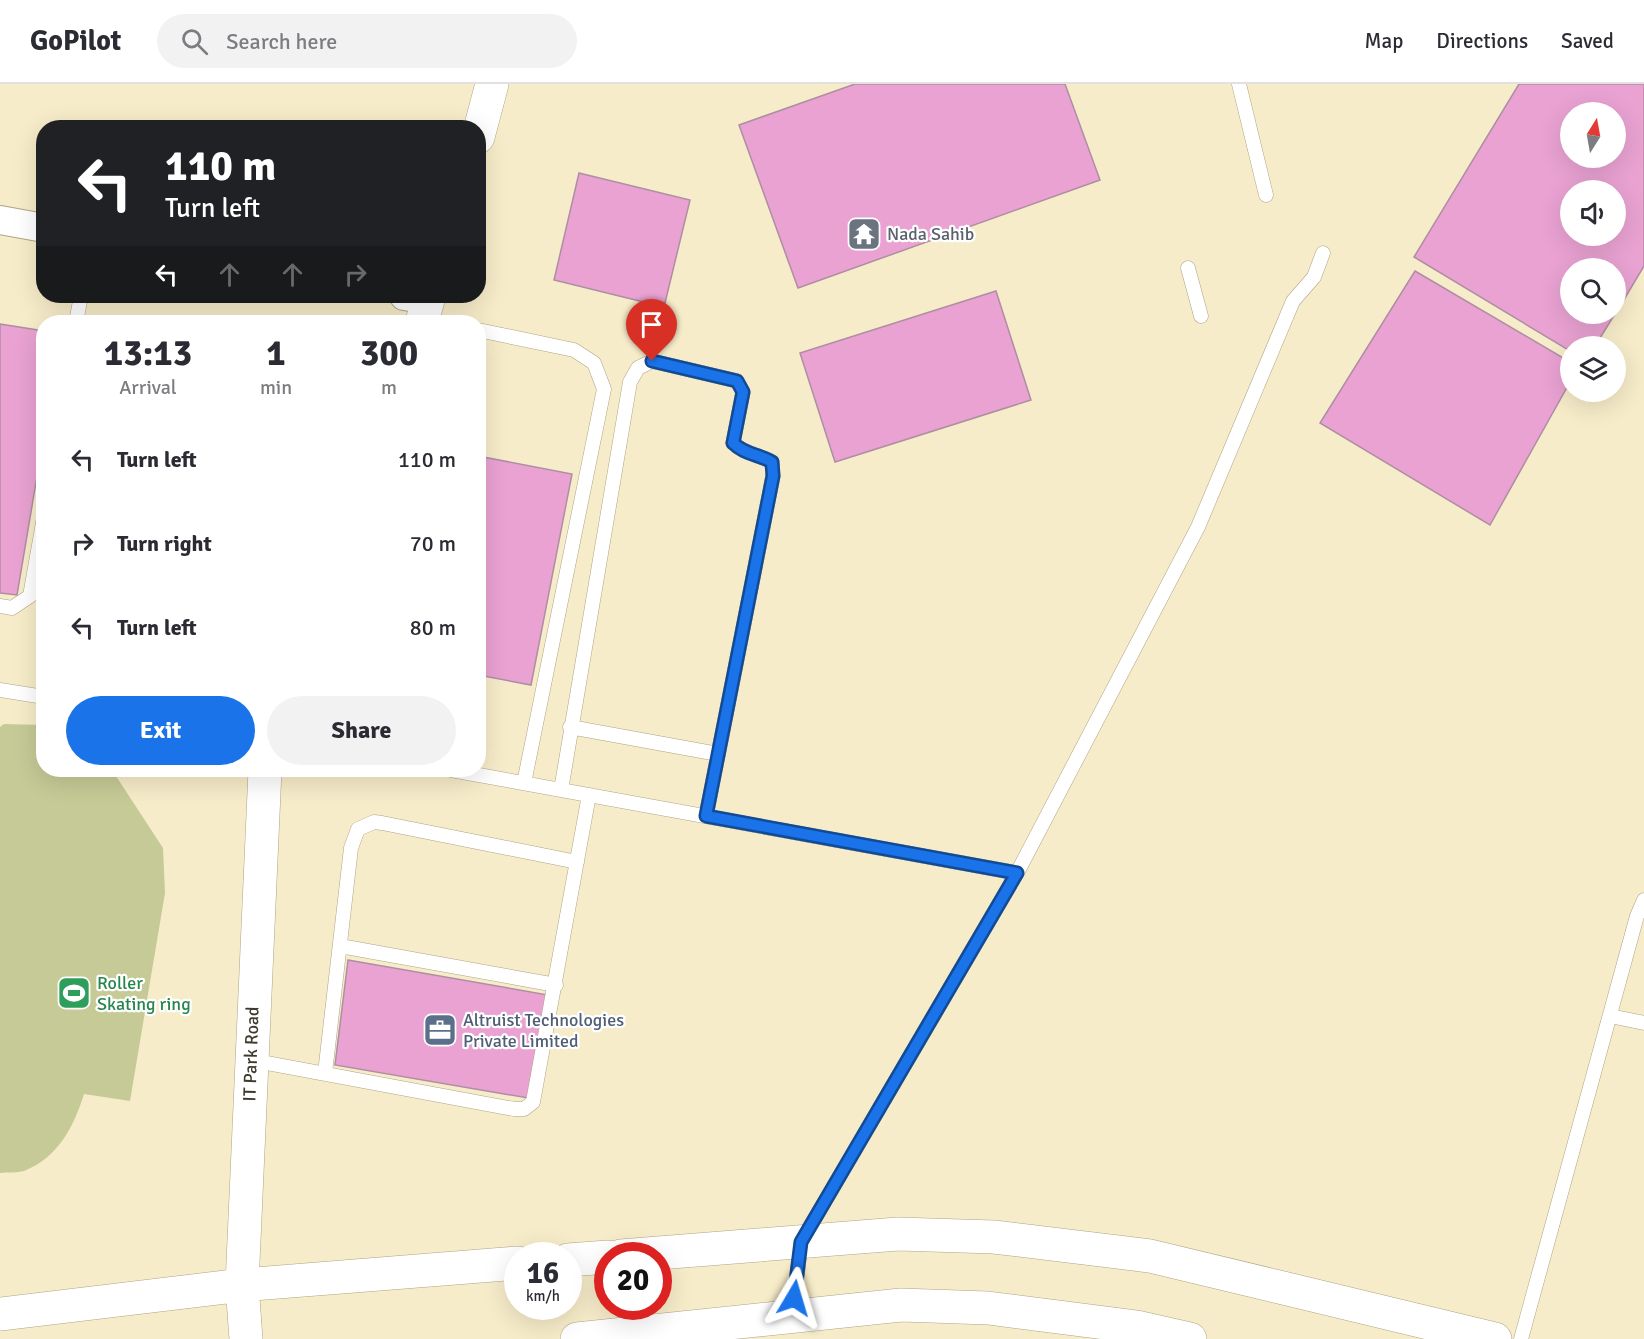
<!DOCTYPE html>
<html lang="en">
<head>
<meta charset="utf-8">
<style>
	body { margin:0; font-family:Signika,sans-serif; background:#f2f2f3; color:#2b2b33; height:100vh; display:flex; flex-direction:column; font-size:22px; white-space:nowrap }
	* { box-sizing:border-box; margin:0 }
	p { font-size:20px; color:#7c7c81 }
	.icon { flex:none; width:33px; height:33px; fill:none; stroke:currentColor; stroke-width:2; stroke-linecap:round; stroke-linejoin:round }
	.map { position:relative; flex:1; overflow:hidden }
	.sheet { position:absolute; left:36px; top:231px; width:450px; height:462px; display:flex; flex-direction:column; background:#fff; border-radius:24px; box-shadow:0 6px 24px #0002 }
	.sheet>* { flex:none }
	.banner { position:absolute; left:36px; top:36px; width:450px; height:183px; border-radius:24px; box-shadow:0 6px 24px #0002; background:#202124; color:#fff; overflow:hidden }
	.needle { width:39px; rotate:11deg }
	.buttons { position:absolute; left:1560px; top:18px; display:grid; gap:12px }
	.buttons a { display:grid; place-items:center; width:66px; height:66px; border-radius:50%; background:#fff; box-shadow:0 6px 24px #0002; font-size:30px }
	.speed { position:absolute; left:504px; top:1158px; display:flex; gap:12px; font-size:30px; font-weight:700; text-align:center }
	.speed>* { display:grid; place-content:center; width:78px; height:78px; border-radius:50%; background:#fff; box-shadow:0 6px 24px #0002; line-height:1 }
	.speed small { font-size:15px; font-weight:400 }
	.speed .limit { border:9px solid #d22; background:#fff; color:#111 }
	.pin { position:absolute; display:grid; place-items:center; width:51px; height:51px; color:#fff; margin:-62px -26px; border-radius:50% 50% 50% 0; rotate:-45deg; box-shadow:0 0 6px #0007 }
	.pin .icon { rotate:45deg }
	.me { position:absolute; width:66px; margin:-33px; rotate:7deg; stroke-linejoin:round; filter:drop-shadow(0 0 4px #0008) }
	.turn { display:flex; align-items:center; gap:21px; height:126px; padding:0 30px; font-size:27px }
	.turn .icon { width:78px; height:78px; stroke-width:2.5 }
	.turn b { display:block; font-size:42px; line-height:51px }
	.lanes { display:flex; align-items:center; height:57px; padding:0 30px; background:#0003; justify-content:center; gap:30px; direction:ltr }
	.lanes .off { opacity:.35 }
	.eta { display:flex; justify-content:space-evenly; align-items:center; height:102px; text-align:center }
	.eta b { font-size:36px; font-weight:800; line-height:42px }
	.action { display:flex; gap:12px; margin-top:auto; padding:12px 30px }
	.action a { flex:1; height:69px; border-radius:36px; background:#1a73e8; color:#fff; font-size:24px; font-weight:800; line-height:69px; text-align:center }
	.action a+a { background:#f2f2f3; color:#2b2b33 }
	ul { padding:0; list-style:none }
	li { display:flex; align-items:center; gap:18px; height:84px; padding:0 30px }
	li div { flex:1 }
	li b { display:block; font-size:22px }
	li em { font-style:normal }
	header { display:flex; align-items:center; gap:36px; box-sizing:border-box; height:84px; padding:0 30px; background:#fff; border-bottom:2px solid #e1e1e2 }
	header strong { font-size:28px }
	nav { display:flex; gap:33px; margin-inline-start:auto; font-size:21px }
	.search { width:420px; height:54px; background:#f2f2f3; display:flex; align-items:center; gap:15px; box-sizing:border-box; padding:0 21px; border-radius:33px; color:#7c7c81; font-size:22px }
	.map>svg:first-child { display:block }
	.green { fill:#c6ca96 }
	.building { fill:#e9a2d2; stroke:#ae8ea2; stroke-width:1.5; fill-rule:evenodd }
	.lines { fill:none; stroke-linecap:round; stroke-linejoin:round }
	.lane-casing { stroke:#aea483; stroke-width:15 }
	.street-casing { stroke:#aea483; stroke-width:30 }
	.secondary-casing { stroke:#aea483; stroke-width:34 }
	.lane { stroke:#fff; stroke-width:14 }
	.street { stroke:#fff; stroke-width:28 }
	.secondary { stroke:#fff; stroke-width:33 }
	.route-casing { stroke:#114b97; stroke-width:15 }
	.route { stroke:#1a73e8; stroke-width:10 }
	.labels { text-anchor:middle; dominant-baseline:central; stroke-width:4.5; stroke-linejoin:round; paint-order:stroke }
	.worship-label { font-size:18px; fill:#5b616d; stroke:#fff; text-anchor:start }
	.leisure-label { font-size:18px; fill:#27864d; stroke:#fff; text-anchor:start }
	.service-label { font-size:18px; fill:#4e5e75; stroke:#fff; text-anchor:start }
	.street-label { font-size:18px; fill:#3d392b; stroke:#fff }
</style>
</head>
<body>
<header>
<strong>GoPilot</strong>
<div class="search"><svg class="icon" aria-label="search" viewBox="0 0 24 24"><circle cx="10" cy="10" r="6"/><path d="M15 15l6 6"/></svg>Search here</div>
<nav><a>Map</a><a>Directions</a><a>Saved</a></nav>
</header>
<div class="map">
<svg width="1644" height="1255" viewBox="0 0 1644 1255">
	<rect width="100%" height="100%" fill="#f7ecc9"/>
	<path class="green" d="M4,640L43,641L44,686H112L163,764L165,809L130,1017L84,1010C74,1042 58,1074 24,1087C17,1089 7,1088 0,1089V643Z"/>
	<path class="building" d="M855,0H1065L1100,96L798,204L739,41Z
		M1519,0H1644V182L1616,229V184H1570V230H1615L1595,262H1570V267L1414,173ZM1570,28H1616V74H1570ZM1570,106H1616V152H1570Z
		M579,89L690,116L664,223L554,196Z
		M1415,187L1570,278V298L1490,441L1320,339Z
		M996,207L1031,316L835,378L800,269Z
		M0,240L44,247V351L17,511L0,509Z
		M478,372L572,390L531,601L478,591Z
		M348,876L548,911L528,1014L335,981Z"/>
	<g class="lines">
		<g class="lane-casing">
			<path id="lane" d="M1239,0L1266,111
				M1188,184L1201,232
				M76,238L81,212
				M478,246L574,266L594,279L604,305L524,699
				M0,522L12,524L30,512L44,433
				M0,606L44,613
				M570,643L718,670
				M451,686L1017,789L1198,443L1293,217L1314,193L1323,169
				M561,706L630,298L638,284L652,277L737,297L743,308L733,359C744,370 758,370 772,378L773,392L706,732
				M340,862L556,901
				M1610,932L1644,939
				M251,976L514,1025H524L533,1018L589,711
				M325,989L351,764L358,745L374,738L382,739L577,778
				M792,1233L801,1158L1017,789
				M1521,1255L1637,832L1644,816"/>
		</g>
		<g class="street-casing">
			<path id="street" d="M0,136L44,144
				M404,212L428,216"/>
		</g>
		<g class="secondary-casing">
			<path id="secondary" d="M478,53L492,0
				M422,238L429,212
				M621,1172L898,1150L994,1153L1150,1172L1495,1255
				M568,1176L608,1173
				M0,1230L242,1201L518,1179
				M246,1255L242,1201L265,686
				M577,1255L901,1221L988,1224L1137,1243L1190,1255"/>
		</g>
		<use href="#lane" class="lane"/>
		<use href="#street" class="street"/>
		<use href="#secondary" class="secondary"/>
	</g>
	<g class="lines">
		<g class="route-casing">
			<path id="route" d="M652,277L737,297L743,308L733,359C744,370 758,370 772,378L773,392L706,732L1017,789L801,1158L794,1214"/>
		</g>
		<use href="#route" class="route"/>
	</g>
	<defs>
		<g id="temple-square" transform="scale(1.725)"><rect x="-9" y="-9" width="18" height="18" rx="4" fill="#6b7280" stroke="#fff"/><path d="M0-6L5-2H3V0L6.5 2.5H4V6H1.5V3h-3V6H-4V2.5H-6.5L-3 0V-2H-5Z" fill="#fff"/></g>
		<g id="stadium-square" transform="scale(1.725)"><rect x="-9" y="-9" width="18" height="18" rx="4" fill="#2e9e5b" stroke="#fff"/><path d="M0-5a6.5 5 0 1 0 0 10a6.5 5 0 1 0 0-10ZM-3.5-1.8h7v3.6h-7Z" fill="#fff"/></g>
		<g id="office-square" transform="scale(1.725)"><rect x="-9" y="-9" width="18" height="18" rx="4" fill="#5c6f8a" stroke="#fff"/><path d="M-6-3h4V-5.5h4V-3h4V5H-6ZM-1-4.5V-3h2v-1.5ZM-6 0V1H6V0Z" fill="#fff"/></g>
	</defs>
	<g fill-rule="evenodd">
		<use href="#temple-square" x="864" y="150"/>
		<use href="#stadium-square" x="74" y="909"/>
		<use href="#office-square" x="440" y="946"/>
	</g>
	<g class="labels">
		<g class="worship-label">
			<text x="887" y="150">Nada Sahib</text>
		</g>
		<g class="leisure-label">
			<text x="97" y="899">Roller<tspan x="97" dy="21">Skating ring</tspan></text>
		</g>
		<g class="service-label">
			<text x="463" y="936">Altruist Technologies<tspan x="463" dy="21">Private Limited</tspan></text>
		</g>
		<g class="street-label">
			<text transform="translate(251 970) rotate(-88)">IT Park Road</text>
		</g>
	</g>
</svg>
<div class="buttons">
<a><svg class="needle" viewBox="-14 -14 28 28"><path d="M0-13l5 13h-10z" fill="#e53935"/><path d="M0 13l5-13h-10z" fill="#7c7c81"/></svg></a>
<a><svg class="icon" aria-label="sound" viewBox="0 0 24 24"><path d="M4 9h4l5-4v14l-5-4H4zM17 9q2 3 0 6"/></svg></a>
<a><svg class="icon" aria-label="search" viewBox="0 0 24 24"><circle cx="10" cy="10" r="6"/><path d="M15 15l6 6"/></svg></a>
<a><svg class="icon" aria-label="layers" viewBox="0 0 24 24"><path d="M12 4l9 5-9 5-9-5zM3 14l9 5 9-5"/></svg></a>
</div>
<div class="speed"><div>16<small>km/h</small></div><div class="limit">20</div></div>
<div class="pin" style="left:652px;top:277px;background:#d93025"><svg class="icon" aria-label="arrive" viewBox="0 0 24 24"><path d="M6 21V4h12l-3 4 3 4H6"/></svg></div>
<svg class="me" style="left:794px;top:1214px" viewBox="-20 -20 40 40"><path d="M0-17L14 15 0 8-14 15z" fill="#1a73e8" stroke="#fff" stroke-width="4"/></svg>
<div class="banner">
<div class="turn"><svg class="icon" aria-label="left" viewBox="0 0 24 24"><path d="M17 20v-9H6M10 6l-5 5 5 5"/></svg><div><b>110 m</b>Turn left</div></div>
<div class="lanes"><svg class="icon" aria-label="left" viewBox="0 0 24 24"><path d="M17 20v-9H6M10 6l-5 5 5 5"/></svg><svg class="icon off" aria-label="ahead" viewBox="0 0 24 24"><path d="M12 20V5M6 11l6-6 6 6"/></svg><svg class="icon off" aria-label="ahead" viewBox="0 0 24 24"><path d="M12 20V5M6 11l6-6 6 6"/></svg><svg class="icon off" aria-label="right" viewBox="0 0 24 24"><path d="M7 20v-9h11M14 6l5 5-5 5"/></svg></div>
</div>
<section class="sheet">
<div class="eta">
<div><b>13:13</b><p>Arrival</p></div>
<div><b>1</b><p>min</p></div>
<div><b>300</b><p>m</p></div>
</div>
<ul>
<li><svg class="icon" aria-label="left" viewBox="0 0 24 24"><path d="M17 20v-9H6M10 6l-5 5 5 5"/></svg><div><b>Turn left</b></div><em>110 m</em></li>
<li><svg class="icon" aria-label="right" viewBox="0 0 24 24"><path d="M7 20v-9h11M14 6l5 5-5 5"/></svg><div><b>Turn right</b></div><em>70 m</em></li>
<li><svg class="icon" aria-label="left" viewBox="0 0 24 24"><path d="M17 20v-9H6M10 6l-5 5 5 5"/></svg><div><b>Turn left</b></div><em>80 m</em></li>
</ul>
<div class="action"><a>Exit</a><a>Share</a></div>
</section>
</div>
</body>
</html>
